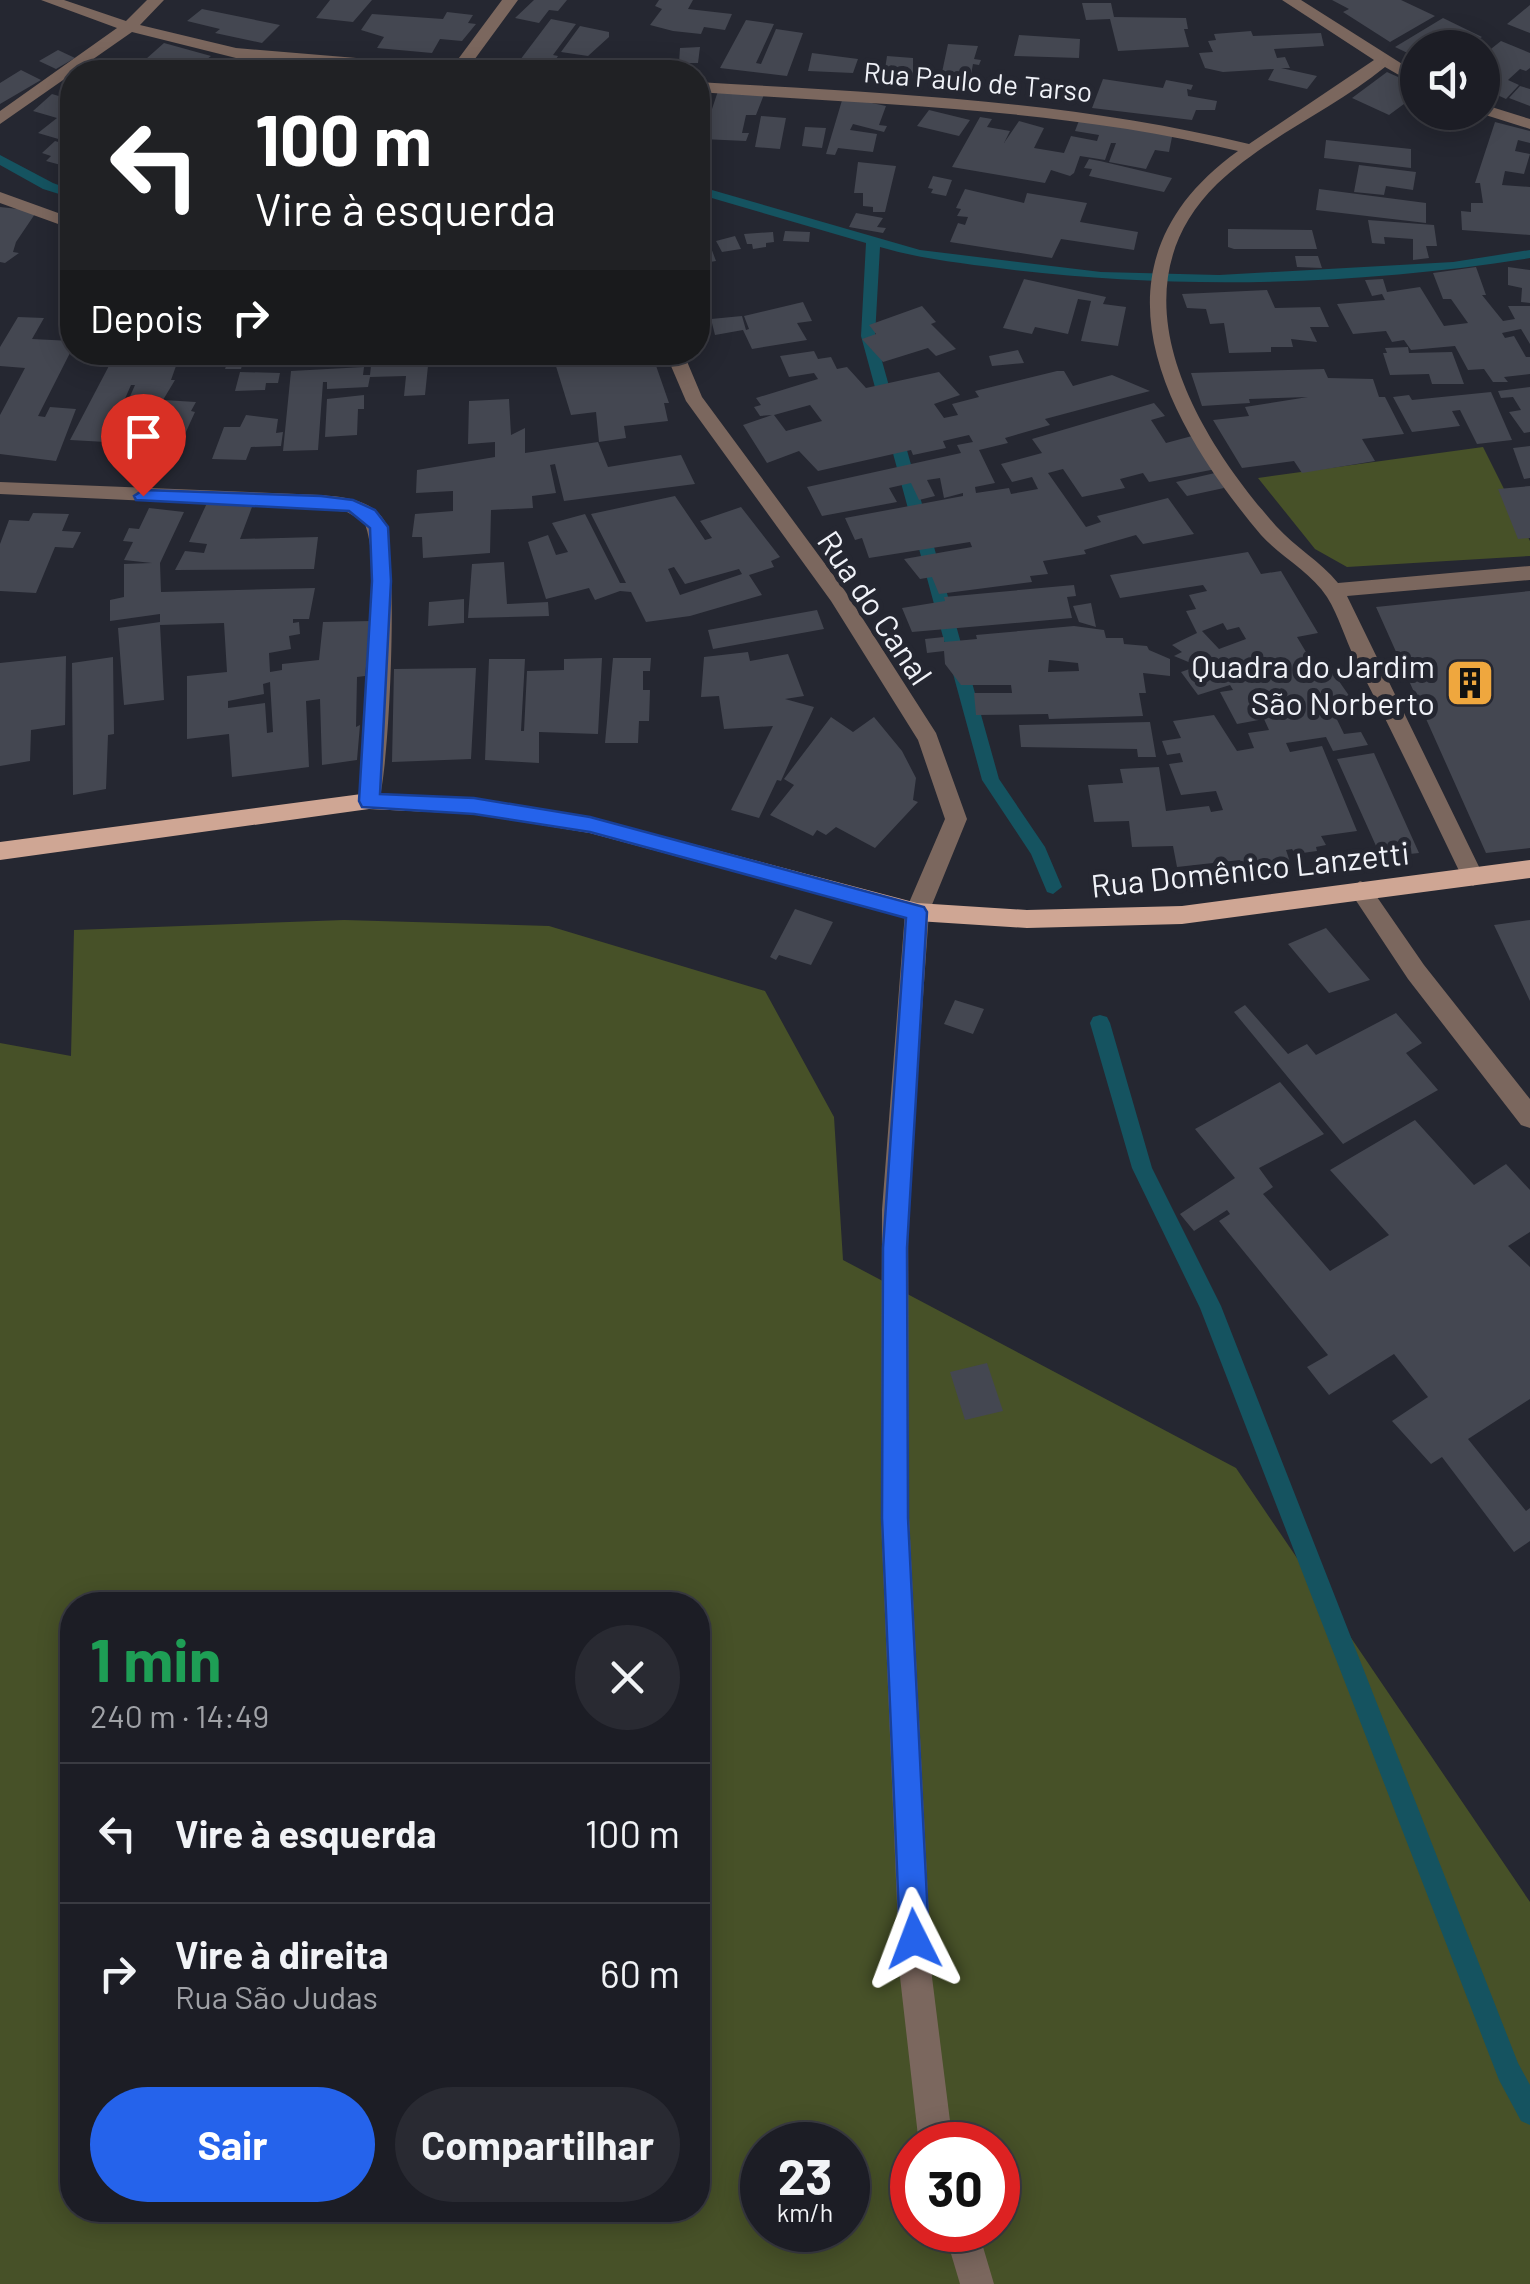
<!DOCTYPE html>
<html lang="pt">
<head>
<meta charset="utf-8">
<style>
	body { margin:0; font-family:Barlow,sans-serif; background:#292a32; color:#f1f3f6; height:100vh; display:flex; flex-direction:column; font-size:38px; white-space:nowrap }
	* { box-sizing:border-box; margin:0 }
	p { font-size:32px; color:#a0a2a7 }
	.icon { flex:none; width:55px; height:55px; fill:none; stroke:currentColor; stroke-width:2; stroke-linecap:round; stroke-linejoin:round }
	.map { position:relative; flex:1; overflow:hidden }
	.panel { position:absolute; left:60px; top:1592px; width:650px; height:630px; display:flex; flex-direction:column; background:#1c1d25; border-radius:40px; box-shadow:0 5px 25px #0003,0 0 0 2px #3a3b42 }
	.panel>* { flex:none }
	.guide { position:absolute; left:60px; top:60px; width:650px; height:305px; border-radius:40px; box-shadow:0 5px 25px #0003,0 0 0 2px #3a3b42; background:#202124; color:#fff; overflow:hidden }
	.tools { position:absolute; left:1400px; top:30px; display:grid; gap:20px }
	.tools a { display:grid; place-items:center; width:100px; height:100px; border-radius:50%; background:#1c1d25; box-shadow:0 5px 25px #0003,0 0 0 2px #3a3b42; font-size:50px }
	.speed { position:absolute; left:740px; top:2122px; display:flex; gap:20px; font-size:50px; font-weight:700; text-align:center }
	.speed>* { display:grid; place-content:center; width:130px; height:130px; border-radius:50%; background:#1c1d25; box-shadow:0 5px 25px #0003,0 0 0 2px #3a3b42; line-height:1 }
	.speed small { font-size:25px; font-weight:400 }
	.speed .limit { border:15px solid #d22; background:#fff; color:#111 }
	.pin { position:absolute; display:grid; place-items:center; width:85px; height:85px; color:#fff; margin:-102px -42px; border-radius:50% 50% 50% 0; rotate:-45deg; box-shadow:0 0 10px #0007 }
	.pin .icon { rotate:45deg }
	.me { position:absolute; width:110px; margin:-55px; rotate:357deg; stroke-linejoin:round; filter:drop-shadow(0 0 8px #0008) }
	.turn { display:flex; align-items:center; gap:35px; height:210px; padding:0 30px; font-size:45px }
	.turn .icon { width:130px; height:130px; stroke-width:2.5 }
	.turn b { display:block; font-size:70px; line-height:85px }
	.then { display:flex; align-items:center; height:95px; padding:0 30px; background:#0003; gap:20px; font-size:38px }
	.round { display:grid; place-items:center; flex:none; width:105px; height:105px; border-radius:52px; background:#292a32 }
	.summary { display:flex; align-items:center; justify-content:space-between; height:170px; padding:0 30px }
	h1 { font-size:60px; font-weight:700; line-height:75px; color:#1e9e55 }
	.cta { display:flex; gap:20px; margin-top:auto; padding:20px 30px }
	.cta a { flex:1; height:115px; border-radius:60px; background:#2563eb; color:#fff; font-size:40px; font-weight:700; line-height:115px; text-align:center }
	.cta a+a { background:#292a32; color:#f1f3f6 }
	ul { padding:0; list-style:none }
	li { display:flex; align-items:center; gap:30px; height:140px; padding:0 30px; border-top:2px solid #3a3b42 }
	li div { flex:1 }
	li b { display:block; font-size:38px }
	li em { font-style:normal }
	.map>svg:first-child { display:block }
	.green { fill:#475128; fill-rule:evenodd }
	.lines { fill:none; stroke-linecap:round; stroke-linejoin:round }
	.stream { fill:#155360; fill-rule:evenodd }
	.building { fill:#444751; fill-rule:evenodd }
	.minor { fill:#7b675e; fill-rule:evenodd }
	.major { fill:#cfa694; fill-rule:evenodd }
	.route { fill:#2563eb; stroke:#184099; stroke-width:2.5 }
	.labels { text-anchor:middle; dominant-baseline:central; stroke-width:10; stroke-linejoin:round; paint-order:stroke }
	.far-street-label { font-size:28px; fill:#f0f2f8; stroke:#252731 }
	.street-label { font-size:32px; fill:#f0f2f8; stroke:#252731 }
	.poi-label { font-size:32px; fill:#f0f2f8; stroke:#252731; text-anchor:end }
</style>
</head>
<body>
<div class="map">
<svg width="1530" height="2284" viewBox="0 0 1530 2284">
	<rect width="100%" height="100%" fill="#252731"/>
	<path class="green" d="M1483,447L1530,541V556L1347,567L1315,549L1258,478Z
		M344,920L549,926L765,991L834,1117L843,1260L1236,1468L1530,1902V2284H0V1043L71,1056L74,930ZM72,1605H698V2210H72ZM762,2145H848V2230H762ZM912,2145H998V2230H912Z"/>
	<g class="lines">
		<path class="stream" d="M0,155L53,183L72,190V198L43,189L0,165Z
			M698,186L920,250L1101,272L1219,275L1453,262L1530,250V258C1360,285 1185,290 1014,270C969,264 924,260 880,247L875,336L999,779L1045,847L1062,887L1053,894L1047,892L1031,854L982,780L861,336L866,243L698,194Z
			M1100,1015L1107,1017L1110,1023L1152,1168L1221,1306L1518,2063L1530,2085V2125L1521,2121L1499,2080L1200,1308L1132,1168L1090,1023L1093,1017Z"/>
	</g>
	<path class="building" d="M330,0H372L353,22L316,18Z
		M534,0H567L558,11L549,10L539,23L515,18Z
		M659,0H693L688,9L732,14L725,30L704,27L701,34L673,31L650,25L662,9L655,6Z
		M1332,0H1401L1435,16L1390,42L1343,12L1349,9Z
		M1082,3H1111L1114,17L1186,18L1188,29H1184L1189,47L1118,51L1110,19L1086,20Z
		M1530,5V33L1507,24Z
		M202,9L280,25L262,43L215,33L220,29L187,21Z
		M447,12L473,15L468,23L476,24L462,41L440,39L432,53L377,48L384,37L361,30L372,14L443,19Z
		M1443,18L1482,37L1464,48H1418V58L1395,47Z
		M551,19L576,24L553,55L558,56L553,64L520,60Z
		M746,20L774,24L756,63L761,64L776,29L803,33L787,76L720,68Z
		M580,26L609,32V37L588,56L561,52Z
		M1251,31L1253,36L1321,33L1324,46L1274,49L1277,58L1285,57L1290,68H1281L1317,76L1307,89L1268,80L1274,69L1223,72L1205,68L1199,53L1213,52L1208,41L1216,40L1214,34Z
		M1019,35L1080,39L1079,58L1014,56Z
		M1501,41L1530,53V68L1526,71L1520,69L1508,80L1519,85L1506,99L1482,88V56Z
		M164,43L211,56L191,72L146,59Z
		M948,44L978,46L974,59L981,60L979,65L973,64L970,80L941,77Z
		M700,47L698,63H679L680,48Z
		M58,50L75,58L56,69L39,61Z
		M812,53L858,59L853,73L808,71Z
		M887,56L913,58V78L884,76Z
		M276,62L315,68L311,72H266Z
		M21,70L41,80L0,104V83Z
		M1387,72L1418,86V105L1408,101L1389,115L1352,98Z
		M1037,78L1066,88L1060,100L1032,95Z
		M1103,79L1163,88L1166,80L1193,85L1191,90L1187,89L1188,96L1217,101L1215,110H1196L1192,120L1092,108Z
		M1520,86L1530,89V106L1509,98Z
		M718,91L765,92L756,115H746L742,133H749L746,141L702,139Z
		M52,94L72,100V143L38,133L57,118L33,111Z
		M843,97L886,106L879,125L887,126L884,132L853,124L850,130L877,134L873,152L838,148L835,155L826,154Z
		M929,110L970,120L959,136L917,126Z
		M761,116L786,118L780,149L755,147Z
		M980,117L992,119L987,127L1010,131L1004,143L1019,121L1044,128L1034,148L1064,153L1071,136L1097,141L1099,135L1075,131L1080,118L1173,132L1169,152L1155,150L1146,169L1109,162L1116,143H1111L1105,160L1080,156L1074,173L1070,176L1051,170L1045,183L952,167Z
		M1495,122L1530,131V143L1518,140L1515,151L1530,154L1524,174L1505,171L1502,185L1530,187V235L1462,230L1461,211L1471,212V203H1483L1480,183H1475Z
		M805,127L826,128L822,148L802,146Z
		M1326,140L1411,149V168L1324,158Z
		M55,141L72,146V168L46,161L51,156L42,153Z
		M1089,159L1100,161L1172,178L1164,192L1089,176L1092,169L1084,168Z
		M858,162L896,166L885,212H873V207L863,206V193H854Z
		M1359,165L1416,172L1413,190L1386,186L1384,195L1354,192Z
		M933,176L952,180L946,196L931,193L933,189L928,188Z
		M965,189L1024,203L1027,193L1087,203L1080,222L1138,232L1134,250L1061,239L1052,258L950,242L958,223L965,225L968,217L957,216L961,209L956,208Z
		M1319,189L1426,203V223L1316,210Z
		M0,207L37,211L16,242L13,252L19,253L5,263L0,262Z
		M856,213L883,218L877,227L886,228L883,233L849,227Z
		M1368,220L1434,225L1437,246H1426L1429,258L1413,260V239L1384,237L1385,244L1372,243Z
		M1228,229L1312,230L1317,249H1234L1228,247Z
		M785,231L810,232L809,242L783,241Z
		M773,232L774,242L766,243V247L753,249L752,244H747L744,234Z
		M735,236L741,249L722,252L716,241Z
		M710,245L716,261L698,264V247Z
		M1295,256H1318L1322,268L1297,267Z
		M1476,267L1486,295H1482L1503,321L1515,319L1508,306H1530V344L1521,329L1502,333L1505,338L1514,336L1526,357H1530V374L1504,377L1508,382H1493L1484,369L1468,370L1455,346L1411,350L1404,340L1392,342L1386,331L1353,334L1337,304L1385,300L1382,294L1372,296L1365,280L1383,279L1387,292L1420,287L1444,326L1468,323L1451,299H1443L1433,273Z
		M1508,267L1530,270V303L1521,302L1522,288L1508,285Z
		M1024,279L1106,297L1103,304L1126,307L1118,346L1081,341L1091,301L1078,299L1068,334L1035,327L1032,334L1003,328Z
		M1267,290L1275,308L1320,307L1329,327H1310L1317,342L1291,339L1293,347H1271V352L1229,353L1224,323L1210,324L1206,309L1187,308L1182,294Z
		M803,302L812,321L797,323L807,340L752,349L743,330L715,335L711,319L742,316L746,330L749,329L744,316Z
		M922,306L936,322L931,324L956,349L936,356L928,348L883,362L862,339L876,334L869,325Z
		M18,317L44,318L32,339L72,341V349L38,416L45,417L50,407L76,409L56,461L0,454V415L25,368L0,366V347Z
		M1408,347L1409,353L1452,352L1464,384H1432L1429,374L1390,375L1383,353H1387L1385,348Z
		M1018,350L1024,363L992,366L989,356Z
		M814,351L818,359L831,357L837,369L847,367L866,388L939,372L960,395L934,404L944,418L958,415L952,404L979,397L975,391L1057,371H1064L1073,386L1112,375L1150,391L1045,419L1050,425L1005,438L1008,443L979,450L995,483L975,487L976,493L1009,488L1011,494L1038,489L1032,477L1012,482L1001,464L1042,453L1032,439L1154,403L1165,416L1151,420L1166,443L1192,436L1216,469L1149,482L1143,473L1120,479L1125,488L1082,497L1063,469L1048,473L1086,527L1101,522L1097,516L1168,498L1194,534L1143,544L1136,535L1084,550L1086,554L1043,561L1048,574L1030,576L1032,582L939,594L932,577L920,579L904,559L972,547L970,542L869,558L862,538L855,540L845,518L963,496V493L944,498L940,478L927,480L935,496L919,500L911,483L889,488L897,502L822,516L807,487L961,453L957,445L973,442L969,435L943,441L946,448L913,455L911,450L818,471L799,451L767,463L743,425L772,415L760,416L754,407L761,405L756,398L818,379L814,373L789,377L780,356ZM810,405L822,421L786,431L774,415Z
		M111,352H181L171,380H175L163,400L196,402L191,411L195,412L175,456L136,454L143,441L117,439L134,401H128L135,385H131L106,442L70,440L111,362H106Z
		M231,352H246L241,369H225Z
		M372,356H429L425,395L404,396L406,376L370,377L368,387L327,389V382H323L318,450L283,451L291,371L364,367L363,375H370Z
		M653,357L669,403H664L668,421L624,426L626,438L599,442L596,412L571,415L555,363L582,359L584,365Z
		M1324,369L1328,378L1373,379L1379,397H1385L1404,434L1362,439L1375,461L1302,473L1294,461L1242,468L1213,420L1249,416L1245,407L1308,397L1249,399L1250,403L1202,406L1191,373Z
		M240,372L280,373L278,383H266L265,390L235,391Z
		M1530,387V432L1524,433L1509,412L1521,410L1513,397L1501,398L1498,391Z
		M1491,392L1512,440L1477,444L1460,410L1452,411L1460,426L1412,432L1393,397L1409,395L1412,400Z
		M364,395V409H358L357,435L325,437L327,399Z
		M509,399L511,435L525,428V453L598,442L608,467L681,455L695,484L564,501L555,464L550,465L556,493L532,496L533,508L491,510L490,553L423,558L422,537H412L415,514L453,511V491L416,493L417,470L495,457V442L468,444L469,401Z
		M246,415L278,419L276,433L283,432L281,446L251,447L246,460L212,459L224,427H240Z
		M1530,446V478L1524,479L1513,448Z
		M1215,473L1224,488L1187,496L1176,482Z
		M1530,486V538L1518,539L1498,489Z
		M675,496L705,540L712,538L700,521L741,507L780,557L771,561L774,567L749,575L762,595L690,616L646,622L631,592L620,591L595,600L589,588L546,599L528,542L548,535L556,555L568,552L552,523L585,514L620,583H626L591,514ZM674,567L685,584L739,569L742,574L680,595L668,569Z
		M207,503L252,507L240,539L318,537L314,569L175,570L185,551L204,553L207,544L189,542Z
		M149,508L184,512L160,563L161,592L315,588L309,619H293V623L299,622L300,634L289,636L291,649L269,653L270,672L282,670V664L319,660L323,622L371,621L365,676L357,677L356,727L360,725L357,760L322,765L320,699L306,701L309,767L232,777L229,734L187,739V676L227,672L224,623L160,625L164,700L124,705L118,628L160,622V614L110,621V600L124,597V564L152,563L124,560L133,542L123,541L129,528L139,529ZM270,682L273,732L267,733L265,703L228,708V701L264,694L263,684Z
		M33,513L69,514L62,531L81,532L73,548L55,547L36,593L0,591V544L9,520L29,521Z
		M1248,552L1261,574L1281,571L1318,633L1297,637L1315,667L1327,664L1350,697L1327,699L1344,734L1361,732L1368,745L1333,751L1326,737L1286,743L1290,752L1322,746L1357,831L1321,836L1326,845L1316,847L1317,851L1295,854L1292,849L1286,850L1291,865L1242,870L1240,860L1177,867L1173,846L1132,847L1129,821L1094,822L1088,785L1123,783L1120,769L1159,767L1166,811L1209,806L1211,812L1223,810L1216,791L1181,795L1169,764L1183,762L1180,753L1167,755L1162,741L1181,738L1173,721L1214,715L1237,751L1254,748L1248,733L1269,730L1264,719L1237,724L1220,692L1233,690L1230,685L1198,695L1181,672L1198,666L1174,656L1182,652L1172,645L1197,633L1186,611L1196,609L1189,595L1207,591L1203,585L1120,598L1110,575ZM1223,623L1227,630L1239,627L1246,639L1219,649L1202,631Z
		M504,562L507,604L548,602L549,616L468,618L472,564Z
		M1074,585L1076,596L1067,597L1072,618L912,632L902,608L945,601L944,597Z
		M1530,591V848L1486,853L1376,607Z
		M464,599V623L428,626L429,602Z
		M1091,603L1096,627L1079,622L1073,606Z
		M817,610L824,629L713,649L708,630Z
		M1074,626L1104,630L1106,638H1123L1124,644L1147,646L1149,650L1170,659V676L1143,673L1146,693H1139L1143,716L1049,719L1048,714L976,715L974,693H1012L1011,685H961L945,664L944,651L927,653L925,639L944,637V642L977,639L976,635ZM1049,660L1078,663L1079,671L1048,672Z
		M748,652L750,661L788,654L804,696L785,699L814,707L781,781L777,780L759,818L731,810L773,726L724,729L719,696L701,697L704,657Z
		M66,656L65,725L31,730L30,761L0,766V663Z
		M113,657L114,734L108,735L106,789L73,795L72,663Z
		M602,658L598,734L539,732V763L485,760L489,659H525L521,731H524L527,671L564,670V659Z
		M613,658H651L650,671H643V690H650L649,721H639L638,743H605Z
		M476,668L471,759L392,762L394,669Z
		M831,717L853,732L874,717L902,751L916,778L913,800L918,802L875,848L836,827L826,835L817,830L813,836L770,815L794,785L784,779Z
		M1150,722L1156,757H1138L1137,749L1021,747L1019,725Z
		M1374,753L1419,853L1381,857L1337,759Z
		M795,909L833,922L811,965L779,955L776,960L770,957Z
		M1530,920V1001L1494,925Z
		M1326,928L1370,980L1329,993L1288,944Z
		M955,1000L984,1009L973,1034L944,1024Z
		M1245,1005L1288,1054L1307,1044L1316,1055L1396,1013L1422,1043L1406,1053L1438,1090L1343,1144L1234,1012Z
		M1280,1082L1324,1134L1259,1168L1273,1187L1263,1194L1330,1271L1389,1235L1330,1170L1415,1120L1474,1185L1506,1164L1530,1190V1232L1508,1246L1530,1267V1399L1468,1439L1526,1511L1530,1508V1541L1514,1552L1442,1457L1431,1464L1392,1421L1428,1397L1394,1354L1329,1395L1307,1367L1328,1355L1219,1221L1230,1214L1227,1210L1194,1231L1180,1214L1235,1178L1195,1129Z
		M987,1363L1003,1411L965,1420L950,1372Z"/>
	<g class="lines">
		<path class="minor" d="M41,0H64L126,21L147,0H164L140,25L236,48L453,66L502,0H518L469,67L477,72H416L236,58L132,32L0,124V111L117,28Z
			M1282,0H1301L1418,74V86L1385,67C1332,110 1266,137 1217,184C1109,290 1195,434 1276,526C1295,547 1320,561 1338,583L1530,566V580L1347,596L1484,877L1473,886L1462,877C1427,804 1392,731 1355,659C1345,639 1339,616 1327,597C1311,572 1281,557 1261,535C1161,416 1082,263 1238,151C1060,108 879,105 698,92V82C884,93 1067,100 1249,144L1374,60Z
			M1482,104L1530,119V129L1476,112H1482Z
			M0,192L72,218V229L0,203Z
			M665,352H683L702,397L845,591L936,733L967,819L929,912L908,1210L909,1518L932,1977L953,2145H919L900,1977L881,1518L882,1210L905,912L945,819L918,740L831,601L686,401Z
			M0,482L321,495C343,497 371,499 384,520C399,546 390,779 377,807H361L358,801C363,743 385,568 364,522L347,512L321,509L0,494Z
			M1360,881L1368,884L1424,965L1530,1099V1128L1521,1125L1408,979L1349,890Z
			M944,2230H978L994,2284H960Z"/>
		<path class="major" d="M369,793L474,798L590,817L917,903L1027,910L1182,906L1530,860V878L1182,924L1027,928L917,921L590,833L474,814L369,809L0,860V842Z"/>
	</g>
	<path class="route" d="M143,490L321,496L353,500L375,510L388,527L391,581L380,794L474,798L590,817L924,907L927,912L907,1248L908,1518L929,1939L924,1949L914,1953L904,1949L900,1939L882,1518L883,1248L906,918L590,832L474,814L362,807L359,801L372,581L370,528L349,511L136,500L134,496Z"/>
	<defs>
		<g id="building-square" transform="scale(2.5)"><rect x="-9" y="-9" width="18" height="18" rx="4" fill="#efa73e" stroke="#252731"/><path d="M-4-6H4V6H1V3H-1V6H-4ZM-2.5-4.3h1.7v1.8h-1.7ZM.8-4.3h1.7v1.8H.8ZM-2.5-1h1.7V.8h-1.7ZM.8-1h1.7V.8H.8Z" fill="#111"/></g>
	</defs>
	<g fill-rule="evenodd">
		<use href="#building-square" x="1470" y="683"/>
	</g>
	<g class="labels">
		<g class="far-street-label">
			<text transform="translate(978 81) rotate(5)">Rua Paulo de Tarso</text>
		</g>
		<g class="street-label">
			<text transform="translate(876 607) rotate(56)">Rua do Canal</text>
			<text transform="translate(1250 868) rotate(-6)">Rua Domênico Lanzetti</text>
		</g>
		<g class="poi-label">
			<text x="1435" y="665">Quadra do Jardim<tspan x="1435" dy="37">São Norberto</tspan></text>
		</g>
	</g>
</svg>
<div class="tools">
<a><svg class="icon" aria-label="sound" viewBox="0 0 24 24"><path d="M4 9h4l5-4v14l-5-4H4zM17 9q2 3 0 6"/></svg></a>
</div>
<div class="speed"><div>23<small>km/h</small></div><div class="limit">30</div></div>
<div class="pin" style="left:143px;top:496px;background:#d93025"><svg class="icon" aria-label="arrive" viewBox="0 0 24 24"><path d="M6 21V4h12l-3 4 3 4H6"/></svg></div>
<svg class="me" style="left:914px;top:1939px" viewBox="-20 -20 40 40"><path d="M0-17L14 15 0 8-14 15z" fill="#2563eb" stroke="#fff" stroke-width="4"/></svg>
<div class="guide">
<div class="turn"><svg class="icon" aria-label="left" viewBox="0 0 24 24"><path d="M17 20v-9H6M10 6l-5 5 5 5"/></svg><div><b>100 m</b>Vire à esquerda</div></div>
<div class="then">Depois<svg class="icon" aria-label="right" viewBox="0 0 24 24"><path d="M7 20v-9h11M14 6l5 5-5 5"/></svg></div>
</div>
<section class="panel">
<div class="summary"><div><h1>1 min</h1><p>240 m · 14:49</p></div><a class="round"><svg class="icon" aria-label="close" viewBox="0 0 24 24"><path d="M6 6l12 12M18 6L6 18"/></svg></a></div>
<ul>
<li><svg class="icon" aria-label="left" viewBox="0 0 24 24"><path d="M17 20v-9H6M10 6l-5 5 5 5"/></svg><div><b>Vire à esquerda</b></div><em>100 m</em></li>
<li><svg class="icon" aria-label="right" viewBox="0 0 24 24"><path d="M7 20v-9h11M14 6l5 5-5 5"/></svg><div><b>Vire à direita</b><p>Rua São Judas</p></div><em>60 m</em></li>
</ul>
<div class="cta"><a>Sair</a><a>Compartilhar</a></div>
</section>
</div>
</body>
</html>
